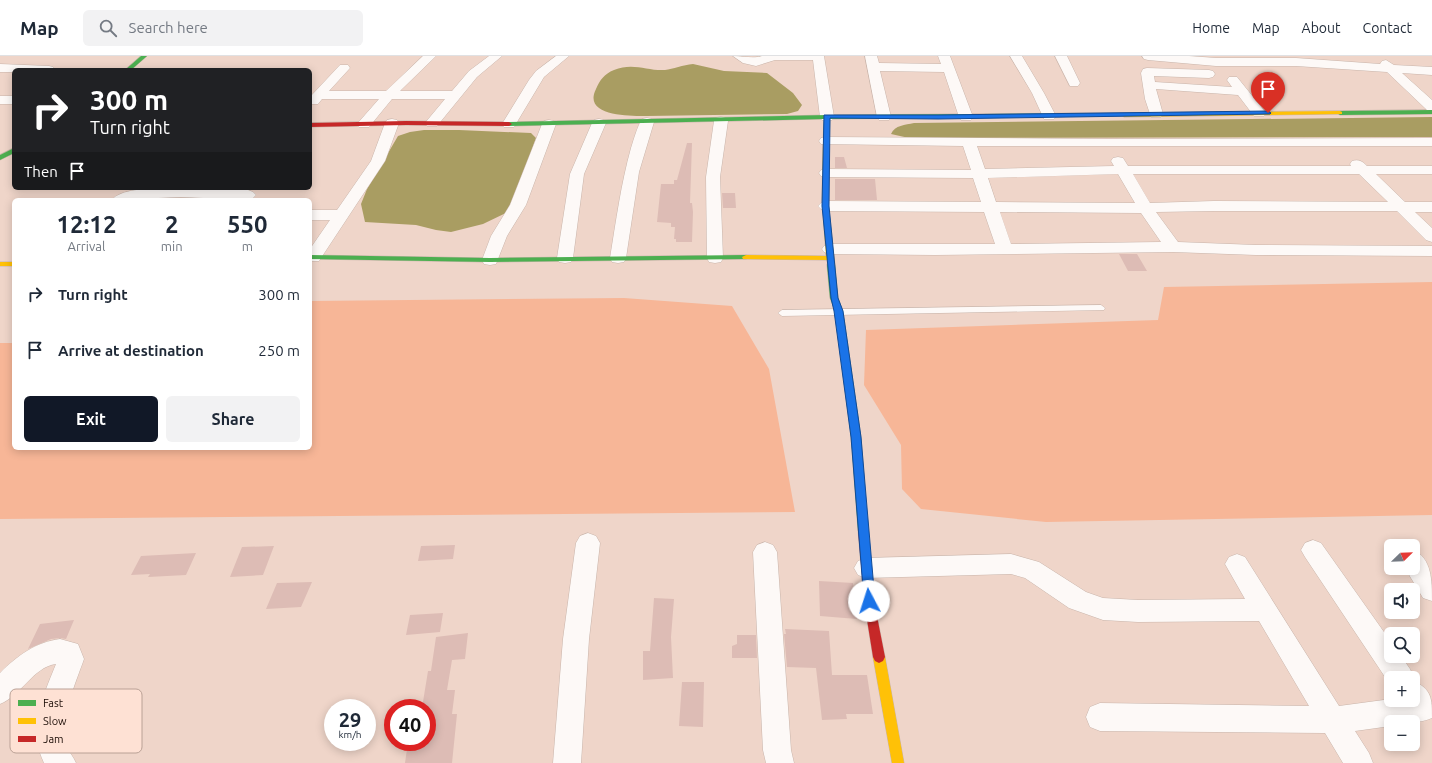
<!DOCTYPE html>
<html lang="en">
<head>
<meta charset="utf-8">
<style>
	body { margin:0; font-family:Ubuntu,sans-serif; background:#f2f2f3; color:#1f2937; height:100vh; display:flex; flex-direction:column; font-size:15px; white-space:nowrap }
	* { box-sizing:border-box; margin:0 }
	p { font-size:13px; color:#747a83 }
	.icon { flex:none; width:22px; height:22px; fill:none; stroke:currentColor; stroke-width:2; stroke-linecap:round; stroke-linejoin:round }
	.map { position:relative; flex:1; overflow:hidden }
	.drawer { position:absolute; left:12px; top:142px; width:300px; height:252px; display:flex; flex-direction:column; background:#fff; border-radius:6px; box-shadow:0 2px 10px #0003 }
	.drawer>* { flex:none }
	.hud { position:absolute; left:12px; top:12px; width:300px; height:122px; border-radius:6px; box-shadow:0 2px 10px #0003; background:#202124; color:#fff; overflow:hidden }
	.needle { width:26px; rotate:67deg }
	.buttons { position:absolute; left:1384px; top:483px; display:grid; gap:8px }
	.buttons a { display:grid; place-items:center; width:36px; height:36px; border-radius:6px; background:#fff; box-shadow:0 2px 10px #0003; font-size:20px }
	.speed { position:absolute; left:324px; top:643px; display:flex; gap:8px; font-size:20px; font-weight:700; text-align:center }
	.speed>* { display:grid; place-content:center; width:52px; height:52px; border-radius:50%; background:#fff; box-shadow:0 2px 10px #0003; line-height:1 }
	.speed small { font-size:10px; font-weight:400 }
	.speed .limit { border:6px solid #d22; background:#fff; color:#111 }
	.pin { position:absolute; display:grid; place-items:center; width:34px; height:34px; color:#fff; margin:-41px -17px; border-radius:50% 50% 50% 0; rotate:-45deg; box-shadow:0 0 4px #0007 }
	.pin .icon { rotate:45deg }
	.me { position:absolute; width:44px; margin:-22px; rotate:355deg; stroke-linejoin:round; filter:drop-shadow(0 0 3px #0008) }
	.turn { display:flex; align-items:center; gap:14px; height:84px; padding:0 12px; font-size:18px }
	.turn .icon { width:52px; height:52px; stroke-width:2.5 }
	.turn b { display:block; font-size:28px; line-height:34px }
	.then { display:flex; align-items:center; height:38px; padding:0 12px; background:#0003; gap:8px; font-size:15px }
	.eta { display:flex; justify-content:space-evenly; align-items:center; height:68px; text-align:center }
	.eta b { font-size:24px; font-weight:700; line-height:28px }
	.cta { display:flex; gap:8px; margin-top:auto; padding:8px 12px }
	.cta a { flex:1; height:46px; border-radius:6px; background:#111827; color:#fff; font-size:16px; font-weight:700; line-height:46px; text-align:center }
	.cta a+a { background:#f2f2f3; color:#1f2937 }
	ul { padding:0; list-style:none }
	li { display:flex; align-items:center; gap:12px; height:56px; padding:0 12px }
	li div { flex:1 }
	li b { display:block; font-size:15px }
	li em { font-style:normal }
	header { display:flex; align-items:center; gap:24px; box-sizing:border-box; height:56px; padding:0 20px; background:#fff; border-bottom:1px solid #e0e1e3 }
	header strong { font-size:19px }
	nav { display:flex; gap:22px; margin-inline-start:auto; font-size:14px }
	.search { width:280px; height:36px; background:#f2f2f3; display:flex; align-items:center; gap:10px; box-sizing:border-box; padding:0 14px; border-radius:6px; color:#747a83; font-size:15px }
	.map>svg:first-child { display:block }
	.green { fill:#f7b697 }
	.water { fill:#a99d62 }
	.building { fill:#ddbcb5 }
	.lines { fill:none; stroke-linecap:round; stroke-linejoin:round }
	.lane-casing { stroke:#c9b5ab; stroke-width:1 }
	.street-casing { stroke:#c9b5ab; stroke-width:1 }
	.fast-casing { stroke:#c9b5ab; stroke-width:1 }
	.slow-casing { stroke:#c9b5ab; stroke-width:1 }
	.jam-casing { stroke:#c9b5ab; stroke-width:1 }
	.lane { fill:#fdf9f7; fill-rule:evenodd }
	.street { fill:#fdf9f7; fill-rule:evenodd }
	.fast { fill:#4caf50; fill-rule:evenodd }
	.slow { fill:#ffc107; fill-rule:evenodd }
	.jam { fill:#c62828; fill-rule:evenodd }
	.route { fill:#1a73e8; stroke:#114b97 }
	.key { fill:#fee1d4; stroke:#baa196; stroke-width:1 }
	.key-label { font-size:11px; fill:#1a0b05 }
</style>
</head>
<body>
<header>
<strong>Map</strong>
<div class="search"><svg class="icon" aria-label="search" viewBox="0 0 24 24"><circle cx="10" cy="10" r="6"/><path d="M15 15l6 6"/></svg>Search here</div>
<nav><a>Home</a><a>Map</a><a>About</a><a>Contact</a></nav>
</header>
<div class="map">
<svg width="1432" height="707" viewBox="0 0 1432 707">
	<rect width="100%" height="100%" fill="#efd5c9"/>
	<path class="green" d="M1432,226V459L1046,466L921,453L902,433L901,389L864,329L866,274L1158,264L1164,231Z
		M624,242L732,250L769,313L795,456L0,463V287H14V392H310V245Z"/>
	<path class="water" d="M693,8L724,15L767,17L793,37L802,49L798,55L787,58L647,60C631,60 582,61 596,33C600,24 604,18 614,14C633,6 647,15 665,14C673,13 683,9 693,8Z
		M1432,61V81L909,82L891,78C895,69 905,69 914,67Z
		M424,74H459L531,77L536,82L510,155L483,168L451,176L436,174L416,169L365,166L361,148L367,133L398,80L410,76Z"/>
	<path class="building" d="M687,87H692L690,147H692L693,156L692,186H676V183H674L675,171H671V167L657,166L661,128H674V124H677Z
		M835,101H844L847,112H835Z
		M835,123H875L877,144H835Z
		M722,137H735L736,152H723Z
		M1119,198H1137L1147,215H1128Z
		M455,489L453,503L418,505L421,490Z
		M274,490L263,519L230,521L242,491Z
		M196,497L186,519L148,521L150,518L131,519L141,500Z
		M819,525L853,527L857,563L820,560Z
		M312,526L301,551L266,553L277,527Z
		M654,542L674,543L671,581L673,622L643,624V595H650Z
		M443,557L440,576L406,579L410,559Z
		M74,564L66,583L60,582L51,583L28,593L40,568Z
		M785,573L829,575L832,619H867L873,658H846L847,663L822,664L816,612L787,611L784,578H786Z
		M468,577L465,603L452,604L447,634H455L452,658H457L452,707H405L408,686H427V652H422L428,615H431L436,581Z
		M737,579H756L757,602H732V590L737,588Z
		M682,626H704L703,671L679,670Z"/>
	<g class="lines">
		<g class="lane-casing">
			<path id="lane" d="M1101,249L1105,252L1104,254L782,260L778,257L782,254Z"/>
		</g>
		<g class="street-casing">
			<path id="street" d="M423,0H436L400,35H452L469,15L489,0H502L477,21L437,70H427L425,67L445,43H392L369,71H359L357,68L379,43H322L318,48H310V41L340,9H348L350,12L329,35H386Z
				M556,0H569L544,21L514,71H504L502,68L529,24L536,15Z
				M733,0C743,0 753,3 762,0H824L834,61L832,64H822L820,61L813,4H775L756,10L743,7Z
				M865,0H877L879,7L941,8L938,0H950L973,61L971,64H961L959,61L944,16L880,15L891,61L889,64H879L877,61Z
				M1010,0H1022L1044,37L1056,60L1054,63H1044L1032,37Z
				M1055,0H1067L1080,27L1078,30H1070Z
				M1142,0H1189L1216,2H1296L1380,8L1382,5L1386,4L1394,9L1432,11V19L1402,17L1432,44V55L1427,54L1387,16L1296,10H1216L1148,4L1144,3Z
				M0,8L49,10L53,11L55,14H14V16H0Z
				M1147,12L1209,14L1213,15L1215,18L1213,21L1209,22L1154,20L1155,26L1232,31L1227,24L1229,21H1237L1266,57L1264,60H1254L1238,39L1156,33L1163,58L1161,61H1151L1145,43L1141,17L1143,13Z
				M0,40H14V48H0Z
				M721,61L726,62L728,65L720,121L723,202L721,206L715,207L709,206L707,202L706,121L714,65L716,62Z
				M647,62L652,63L654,66L639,116L626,202L624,206L618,207L612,206L610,202C616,165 621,128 631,92C634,83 637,71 642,63Z
				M392,63L397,64L399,67L385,105L319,205H310V193L330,164H310V154H337L371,105L385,67L387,64Z
				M599,63L604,64L606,67L584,118L573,202L571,206L565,207L559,206L557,202L570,118L592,67L594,64Z
				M549,64L554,65L556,68L526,149L507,180L496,208L490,209L484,208L482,204L491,180L510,149L542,68L544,65Z
				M826,81L1108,83L1432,82V90H977L985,113L1114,110L1111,105L1113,102L1118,101L1123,102L1128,110H1351L1350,108L1352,105C1359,103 1362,105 1367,110H1432V118H1376L1405,146H1432V156H1415L1432,172V186L1426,184L1397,155H1214L1156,156L1178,186L1256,189L1432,190V200L1256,199L1173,196L935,199L830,198L824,196L822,193L824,190L830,188H995L984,156L826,155L821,153L818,150L821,147L826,145L981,146L973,122L826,121L821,120L819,117L821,114L826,113L971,114L963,90L821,88L819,85L821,82ZM1118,118L1135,147L996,146L988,122ZM1133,118H1359L1388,146L1214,145L1150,147ZM1000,156L1141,157L1161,186L1011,188Z
				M161,132L248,134L253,136L256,139L253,142L248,144L181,141L112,144C120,133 148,133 161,132Z
				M588,477L596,480L600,487L589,583L581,707H553L563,583L576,487L580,480Z
				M1313,484L1321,487L1391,586V600H1401L1410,613L1414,622L1413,625V622H1391V630L1305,501L1301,494L1305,487Z
				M765,486L773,489L777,496L791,694L794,707H766L763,694L753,496L757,489Z
				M1413,494C1432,502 1432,525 1432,545L1423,542L1405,512H1413Z
				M1011,498L1039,506L1086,536L1103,542L1138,544L1245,543L1225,508L1229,501L1237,498L1245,501L1339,650L1391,643V644H1413V625C1432,633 1432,643 1432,662C1418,668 1406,666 1391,666V670L1355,675L1369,697L1373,707H1343L1325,677L1100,675L1090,671L1086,661L1090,651L1100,647L1309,650L1259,565L1138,566L1103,564L1069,552L1025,522L1011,518L866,522L858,519L854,512L858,505L866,502Z
				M60,583L78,588L84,603C77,623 58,668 65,688C68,695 73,700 76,707H44C41,700 38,693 37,686C33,660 47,631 56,608C33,611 21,640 0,648V617C17,600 36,586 60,583Z"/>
		</g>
		<g class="fast-casing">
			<path id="fast" d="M141,0H147L131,14H125Z
				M1432,54V58L1340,59L1337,57L1340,55Z
				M1124,57L1127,59L1126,60L830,63L829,87L826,89L823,87L824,63L509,70L506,68L509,66L827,59Z
				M14,92V97L0,104V99Z
				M310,199L490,202L746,199L750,201L746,203L490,206L310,203Z
				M828,207H831L835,209L838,242L843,255L861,381L868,474L867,477L863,478L859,477L858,474L851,381L835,255L830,242L827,209Z"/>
		</g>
		<g class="slow-casing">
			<path id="slow" d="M1340,55L1342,56V58L1124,61L1121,59L1124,57Z
				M826,85L829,87L828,143L835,209L834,211H828L827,204L743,203L742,201L746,199L826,200L822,143L823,87Z
				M0,206H14V210H0Z
				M879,595L883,597L885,601L904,707H892L873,601L875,597Z"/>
		</g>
		<g class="jam-casing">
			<path id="jam" d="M406,65L509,66L512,68L509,70L406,69L310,71V67Z
				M863,470L867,471L868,474L874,545L885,601L883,605L879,607L875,605L873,601L864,545L858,474L859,471Z"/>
		</g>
		<use href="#lane" class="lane"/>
		<use href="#street" class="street"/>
		<use href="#fast" class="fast"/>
		<use href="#slow" class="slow"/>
		<use href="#jam" class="jam"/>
	</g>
	<path class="route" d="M1268,55L1271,57L1270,58L938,63L830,62L829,150L838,242L843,255L861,381L875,545L873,549L869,550L865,549L864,545L851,381L834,255L831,242L822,150L824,59H938Z"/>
	<rect x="10" y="633" width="132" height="64" rx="6" class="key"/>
	<rect x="18" y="644" width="18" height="6" fill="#4caf50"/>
	<rect x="18" y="662" width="18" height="6" fill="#ffc107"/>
	<rect x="18" y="680" width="18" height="6" fill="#c62828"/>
	<g class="key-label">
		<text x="43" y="651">Fast</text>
		<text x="43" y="669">Slow</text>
		<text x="43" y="687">Jam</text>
	</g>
</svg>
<div class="buttons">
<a><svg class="needle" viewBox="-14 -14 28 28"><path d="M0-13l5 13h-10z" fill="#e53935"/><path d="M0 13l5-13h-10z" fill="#747a83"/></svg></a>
<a><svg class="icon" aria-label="sound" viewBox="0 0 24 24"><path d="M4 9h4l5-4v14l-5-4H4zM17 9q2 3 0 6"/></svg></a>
<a><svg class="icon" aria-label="search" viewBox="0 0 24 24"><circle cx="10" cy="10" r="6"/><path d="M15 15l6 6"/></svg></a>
<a>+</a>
<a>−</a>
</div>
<div class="speed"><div>29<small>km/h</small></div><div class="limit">40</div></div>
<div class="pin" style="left:1268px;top:57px;background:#d93025"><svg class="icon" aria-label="arrive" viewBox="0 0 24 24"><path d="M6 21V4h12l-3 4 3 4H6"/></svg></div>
<svg class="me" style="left:869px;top:545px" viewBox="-20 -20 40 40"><circle r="19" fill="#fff"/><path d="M0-13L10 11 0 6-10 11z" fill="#1a73e8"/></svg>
<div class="hud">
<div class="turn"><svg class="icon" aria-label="right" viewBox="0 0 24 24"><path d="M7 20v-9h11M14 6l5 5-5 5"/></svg><div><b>300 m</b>Turn right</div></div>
<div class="then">Then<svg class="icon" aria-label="arrive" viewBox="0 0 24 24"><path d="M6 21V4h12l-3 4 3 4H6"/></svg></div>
</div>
<section class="drawer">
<div class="eta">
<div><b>12:12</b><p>Arrival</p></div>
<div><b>2</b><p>min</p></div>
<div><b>550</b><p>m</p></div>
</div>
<ul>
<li><svg class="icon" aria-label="right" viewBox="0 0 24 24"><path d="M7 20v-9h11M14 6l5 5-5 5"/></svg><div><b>Turn right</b></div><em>300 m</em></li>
<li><svg class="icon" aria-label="arrive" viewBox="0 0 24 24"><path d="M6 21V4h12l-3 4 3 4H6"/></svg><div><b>Arrive at destination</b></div><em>250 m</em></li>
</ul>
<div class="cta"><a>Exit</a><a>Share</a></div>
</section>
</div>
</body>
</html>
